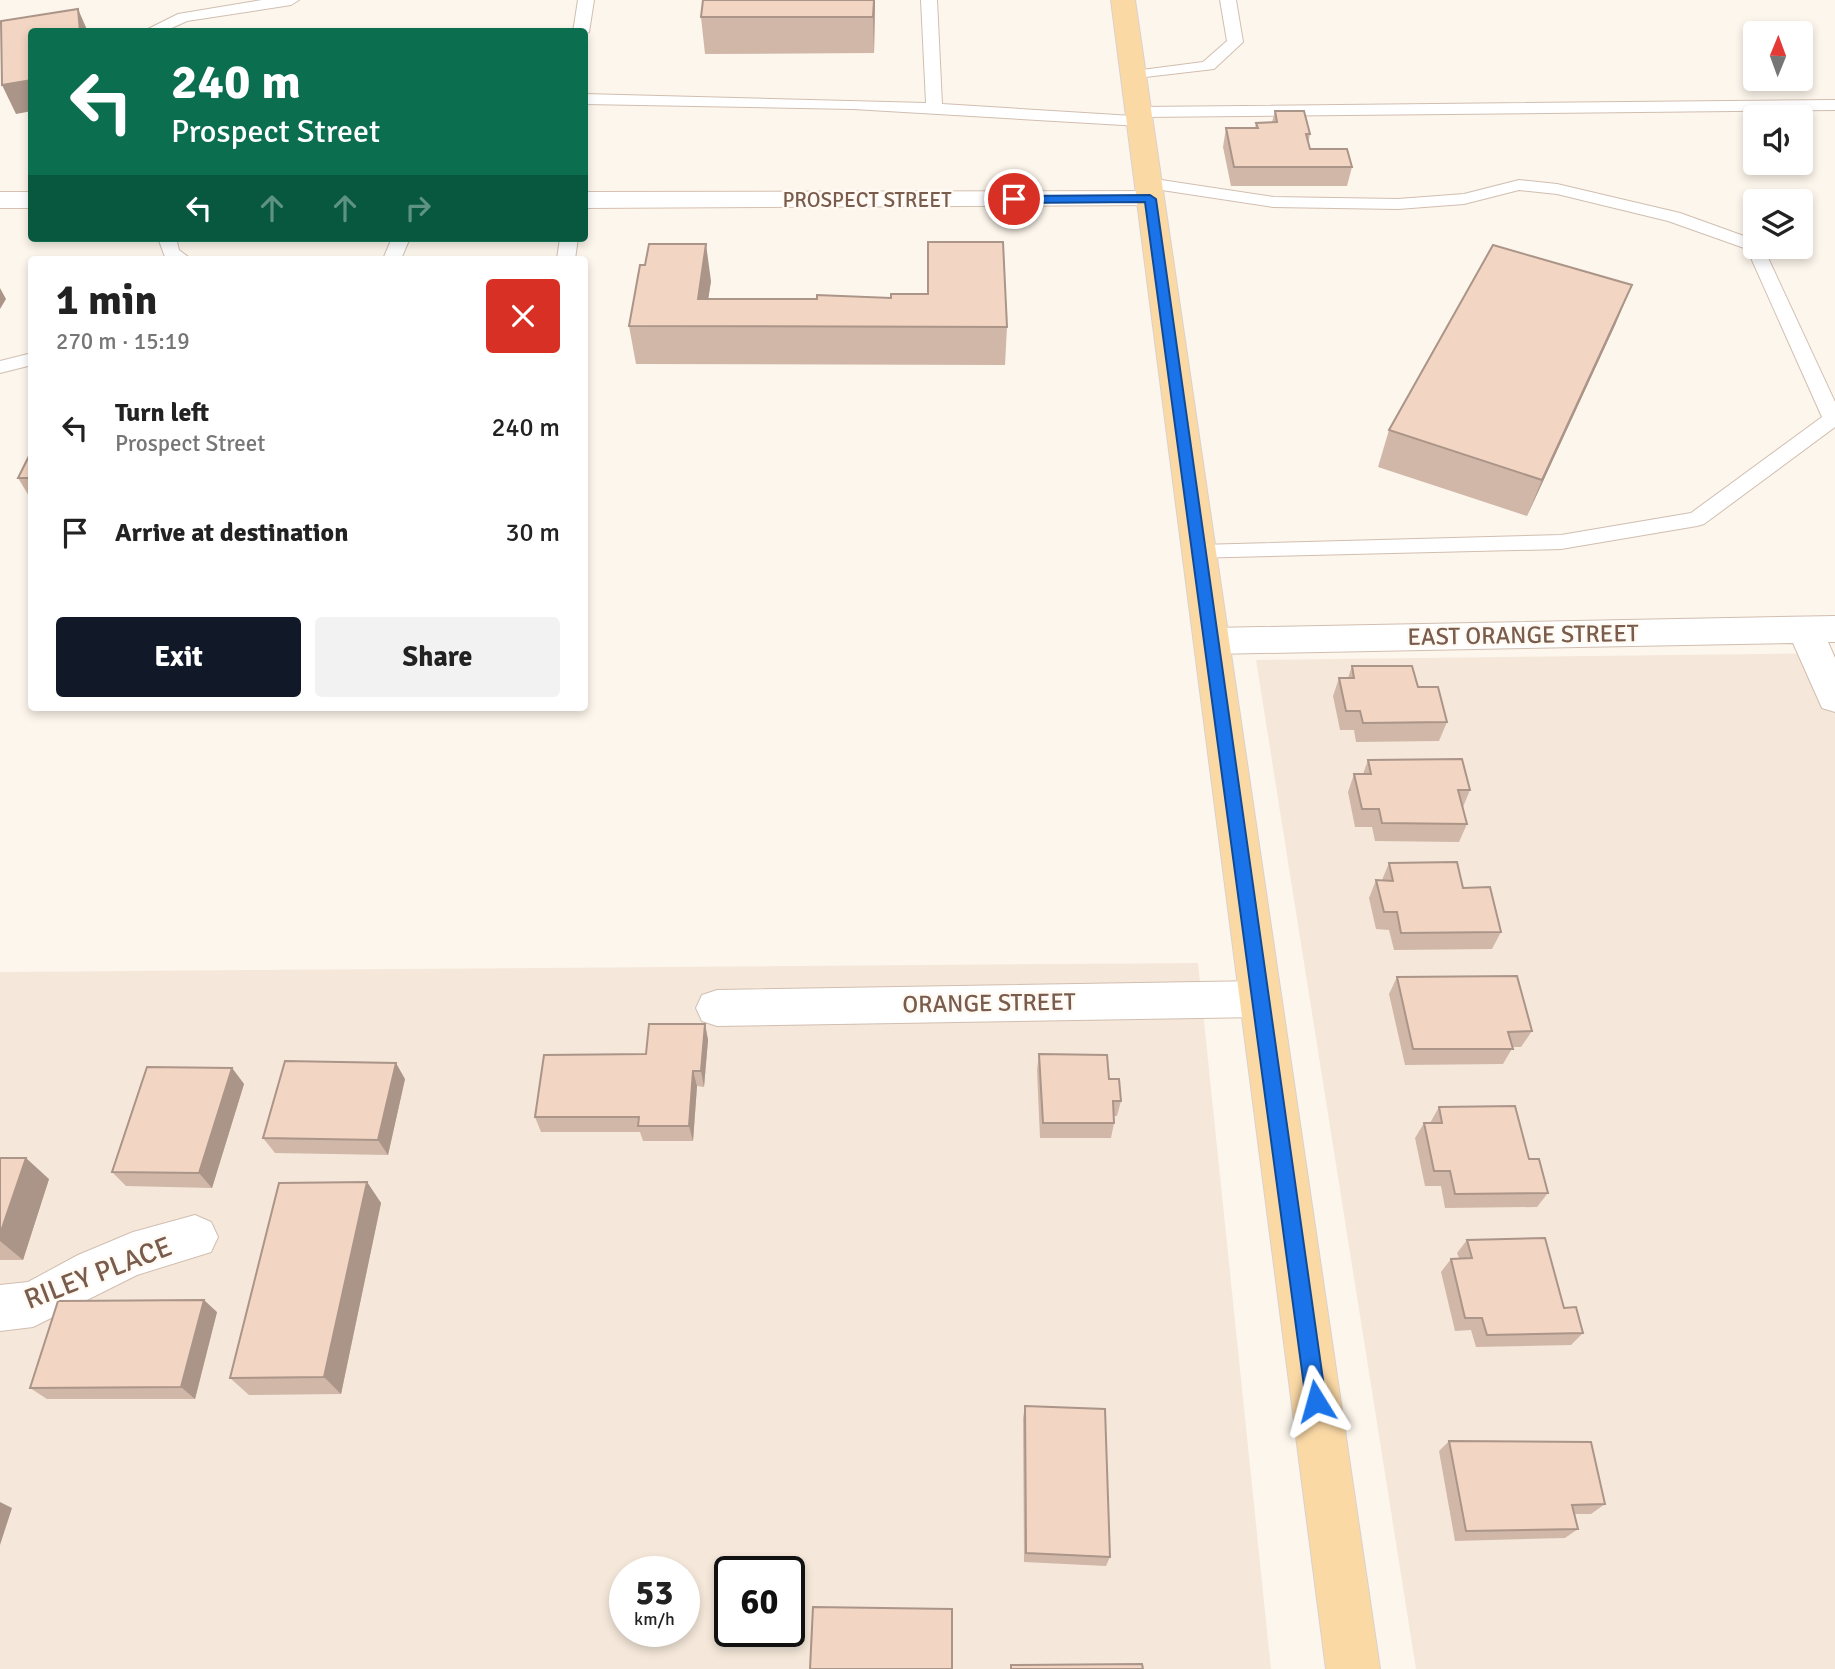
<!DOCTYPE html>
<html lang="en">
<head>
<meta charset="utf-8">
<style>
	body { margin:0; font-family:Signika,sans-serif; background:#f2f2f2; color:#222; height:100vh; display:flex; flex-direction:column; font-size:26px; white-space:nowrap }
	* { box-sizing:border-box; margin:0 }
	p { font-size:23px; color:#767676 }
	.icon { flex:none; width:38px; height:38px; fill:none; stroke:currentColor; stroke-width:2; stroke-linecap:round; stroke-linejoin:round }
	.map { position:relative; flex:1; overflow:hidden }
	.panel { position:absolute; left:28px; top:256px; width:560px; height:455px; display:flex; flex-direction:column; background:#fff; border-radius:7px; box-shadow:0 4px 10px #0003 }
	.panel>* { flex:none }
	.top-card { position:absolute; left:28px; top:28px; width:560px; height:214px; border-radius:7px; box-shadow:0 4px 10px #0003; background:#0b6e4f; color:#fff; overflow:hidden }
	.needle { width:46px; rotate:1deg }
	.buttons { position:absolute; left:1743px; top:21px; display:grid; gap:14px }
	.buttons a { display:grid; place-items:center; width:70px; height:70px; border-radius:7px; background:#fff; box-shadow:0 4px 10px #0003; font-size:35px }
	.speed { position:absolute; left:609px; top:1556px; display:flex; gap:14px; font-size:35px; font-weight:700; text-align:center }
	.speed>* { display:grid; place-content:center; width:91px; height:91px; border-radius:50%; background:#fff; box-shadow:0 4px 10px #0003; line-height:1 }
	.speed small { font-size:18px; font-weight:400 }
	.speed .limit { border:4px solid #111; border-radius:10px; background:#fff; color:#111 }
	.pin { position:absolute; display:grid; place-items:center; width:60px; height:60px; color:#fff; margin:-30px; border:4px solid #fff; border-radius:50%; box-shadow:0 2px 7px #0007 }
	.me { position:absolute; width:77px; margin:-38px; rotate:352deg; stroke-linejoin:round; filter:drop-shadow(0 0 5px #0008) }
	.turn { display:flex; align-items:center; gap:24px; height:147px; padding:0 28px; font-size:32px }
	.turn .icon { width:91px; height:91px; stroke-width:2.5 }
	.turn b { display:block; font-size:49px; line-height:60px }
	.lanes { display:flex; align-items:center; height:66px; padding:0 28px; background:#0003; justify-content:center; gap:35px; direction:ltr }
	.lanes .off { opacity:.35 }
	.round { display:grid; place-items:center; flex:none; width:74px; height:74px; border-radius:7px; background:#f2f2f2 }
	.headline { display:flex; align-items:center; justify-content:space-between; height:119px; padding:0 28px }
	h1 { font-size:42px; font-weight:800; line-height:52px }
	.action { display:flex; gap:14px; margin-top:auto; padding:14px 28px }
	.action a { flex:1; height:80px; border-radius:7px; background:#111827; color:#fff; font-size:28px; font-weight:800; line-height:80px; text-align:center }
	.action a+a { background:#f2f2f2; color:#222 }
	ul { padding:0; list-style:none }
	li { display:flex; align-items:center; gap:21px; height:105px; padding:0 28px }
	li div { flex:1 }
	li b { display:block; font-size:26px }
	li em { font-style:normal }
	.map>svg:first-child { display:block }
	.residential { fill:#f5e8da; fill-rule:evenodd }
	.lines { fill:none; stroke-linecap:round; stroke-linejoin:round }
	.lane-casing { stroke:#d1beb0; stroke-width:2 }
	.street-casing { stroke:#d1beb0; stroke-width:2 }
	.secondary-casing { stroke:#d6c0b0; stroke-width:2 }
	.primary-casing { stroke:#dad1cd; stroke-width:2 }
	.lane { fill:#fff; fill-rule:evenodd }
	.street { fill:#fff; fill-rule:evenodd }
	.secondary { fill:#fff; fill-rule:evenodd }
	.primary { fill:#fbd9a5; fill-rule:evenodd }
	.wall { fill:#d1b7a8 }
	.shaded-wall { fill:#aa9588 }
	.building { fill:#f3d5c3; stroke:#aa9588; stroke-width:2 }
	.route { fill:#1a73e8; stroke:#114b97; stroke-width:2 }
	.labels { text-anchor:middle; dominant-baseline:central; stroke-width:5; stroke-linejoin:round; paint-order:stroke }
	.far-street-label { font-size:21px; fill:#7a5c4d; stroke:#fffaf3 }
	.street-label { font-size:24px; fill:#7a5c4d; stroke:#fffaf3 }
	.near-street-label { font-size:28px; fill:#7a5c4d; stroke:#fffaf3 }
</style>
</head>
<body>
<div class="map">
<svg width="1835" height="1669" viewBox="0 0 1835 1669">
	<rect width="100%" height="100%" fill="#fdf6ec"/>
	<path class="residential" d="M1835,653V1669H1416L1256,660Z
		M1198,963L1271,1669H0V972ZM625,1572H684V1631H625ZM730,1572H789V1631H730Z"/>
	<g class="lines">
		<g class="lane-casing">
			<path id="lane" d="M262,0H299L291,5L187,21L163,32H142L178,14Z
				M578,0H594L589,32L584,36V32H573Z
				M921,0H937L942,104L1133,116L1130,112L1138,107L1835,100V110L1143,117L1148,121L1140,126L853,109L584,104V94L926,103Z
				M1220,0H1236L1243,42L1214,69L1128,79L1126,76L1134,71L1203,62L1227,41Z
				M1148,178L1273,197L1398,199L1464,194L1519,180L1557,184L1680,213L1755,240V247H1763L1835,402V427L1704,524L1697,526L1561,549L1191,558L1188,553L1191,548L1199,545L1561,535L1691,513L1822,417L1747,249L1668,221L1557,194L1519,190L1464,204L1398,209L1273,207L1142,187L1139,183Z
				M158,238H176L179,250L191,259L165,257Z
				M392,238H410L401,259H383Z
				M560,238H578L575,259H557Z
				M32,353V365L0,373V361Z"/>
		</g>
		<g class="street-casing">
			<path id="street" d="M1835,616V642H1828L1835,658V712L1822,708L1793,643L1212,654L1200,650L1194,641L1200,632L1212,628Z
				M1260,981L1275,986L1281,999L1275,1012L1260,1017L717,1026L702,1021L696,1008L702,995L717,990Z
				M195,1215L211,1222L218,1237L211,1252L137,1275L33,1327L0,1331V1285L28,1282L78,1255L133,1232Z"/>
		</g>
		<g class="secondary-casing">
			<path id="secondary" d="M1150,191L1160,193L1164,199L1160,205L584,208V192Z
				M0,192H32V208H0Z"/>
		</g>
		<g class="primary-casing">
			<path id="primary" d="M1111,0H1135L1380,1669H1326Z"/>
		</g>
		<use href="#lane" class="lane"/>
		<use href="#street" class="street"/>
		<use href="#secondary" class="secondary"/>
		<use href="#primary" class="primary"/>
	</g>
	<path class="wall" d="M703,0H875L874,53L705,54L701,17Z
		M1275,111L1310,134L1308,144L1310,149L1352,167L1347,186H1231L1223,147L1226,128H1255L1256,123L1272,122Z
		M711,281L708,299L1007,327L1005,365L636,364L629,326Z
		M1616,323L1527,516L1378,467L1389,430Z
		M32,450V501L18,478Z
		M1352,666L1418,687L1447,722L1439,741L1356,742L1354,730H1340L1333,696L1339,678H1348Z
		M1368,760L1470,790L1463,807L1467,824L1459,842L1375,841L1372,827H1355L1348,792L1354,774H1363Z
		M1389,863L1463,888L1501,932L1492,949L1394,950L1389,930L1376,929L1369,898L1376,880H1382Z
		M1397,977L1532,1031L1521,1047H1513L1503,1064L1405,1065L1389,994Z
		M705,1024L708,1040L704,1087L697,1086L693,1141H643L640,1132H541L535,1117L646,1054Z
		M1039,1054L1109,1079L1121,1101L1117,1116H1113L1114,1123L1111,1138H1040L1037,1070Z
		M232,1068L244,1084L212,1188L126,1186L112,1172Z
		M405,1079L388,1155L275,1153L263,1138Z
		M1439,1107L1529,1159L1548,1193L1537,1207L1445,1208L1441,1186H1425L1415,1138L1424,1123H1430Z
		M0,1158L49,1179L23,1260H0Z
		M367,1182L381,1203L341,1394L249,1395L230,1378Z
		M1467,1240L1564,1308L1583,1333L1571,1345L1476,1347L1471,1330L1455,1331L1441,1272L1451,1259L1459,1258L1457,1253Z
		M217,1312L195,1399H47L30,1388Z
		M1025,1406L1110,1557L1106,1566L1024,1562L1023,1418Z
		M1449,1441L1605,1504L1591,1514H1575L1578,1529L1565,1538L1455,1541L1439,1451Z"/>
	<path class="shaded-wall" d="M874,0H875L874,53L873,17Z
		M78,9L88,32H80Z
		M32,80V111L16,114L2,85Z
		M706,244L711,281L704,327L698,299Z
		M1632,285L1616,323L1527,516L1542,480Z
		M0,288L6,299L0,309Z
		M705,1024L708,1040L704,1087L701,1071Z
		M396,1063L405,1079L388,1155L378,1140Z
		M232,1068L244,1084L212,1188L199,1173Z
		M693,1071L697,1086L693,1141L689,1126Z
		M26,1158L49,1179L23,1260L0,1241V1234Z
		M367,1182L381,1203L341,1394L324,1377Z
		M204,1300L217,1312L195,1399L181,1387Z
		M0,1502L12,1508L0,1545Z"/>
	<path class="building" d="M703,0H874L873,17H701Z
		M78,9L80,32H32V80L2,85L1,21Z
		M1275,111H1304L1310,134H1306L1310,149H1347L1352,167H1234L1226,128H1258L1256,123L1277,122Z
		M928,242H1003L1007,327L629,326L640,265H645L649,244H706L698,299H817V295L891,298V294H928Z
		M1493,245L1632,285L1542,480L1389,430Z
		M32,450V478H18Z
		M1352,666H1412L1418,687H1438L1447,722L1363,723L1360,711H1346L1339,678H1354Z
		M1462,759L1470,790H1458L1467,824L1382,823L1379,809H1362L1354,774H1371L1368,760Z
		M1457,862L1463,888L1490,887L1501,932L1401,933L1397,912H1384L1376,880L1393,881L1389,863Z
		M1517,976L1532,1031L1508,1032L1513,1049H1413L1397,977Z
		M649,1024H705L701,1071H693L689,1126H638L639,1117H535L544,1055L646,1054Z
		M1039,1054L1107,1055L1109,1079H1119L1121,1101H1113L1114,1123H1043Z
		M285,1061L396,1063L378,1140L263,1138Z
		M147,1067L232,1068L199,1173L112,1172Z
		M1515,1106L1529,1159H1539L1548,1193L1455,1194L1450,1171H1434L1424,1123H1442L1439,1107Z
		M0,1158H26L0,1234Z
		M367,1182L324,1377L230,1378L279,1183Z
		M1545,1238L1564,1308L1576,1307L1583,1333L1487,1335L1482,1318H1465L1451,1259L1472,1258L1467,1240Z
		M204,1300L181,1387L30,1388L58,1301Z
		M1025,1406L1105,1409L1110,1557L1026,1553Z
		M1449,1441L1591,1442L1605,1504L1572,1505L1578,1529L1466,1531Z
		M813,1607L952,1609V1669H810Z
		M1142,1664L1143,1669H1011V1665Z"/>
	<path class="route" d="M1150,195L1156,199L1326,1401L1323,1408L1316,1411L1309,1408L1306,1401L1145,202L1014,203L1008,199L1014,196Z"/>
	<g class="labels">
		<g class="far-street-label">
			<text x="867" y="200">PROSPECT STREET</text>
		</g>
		<g class="street-label">
			<text transform="translate(1523 635) rotate(-1)">EAST ORANGE STREET</text>
			<text transform="translate(989 1003) rotate(-1)">ORANGE STREET</text>
		</g>
		<g class="near-street-label">
			<text transform="translate(98 1273) rotate(-21)">RILEY PLACE</text>
		</g>
	</g>
</svg>
<div class="buttons">
<a><svg class="needle" viewBox="-14 -14 28 28"><path d="M0-13l5 13h-10z" fill="#e53935"/><path d="M0 13l5-13h-10z" fill="#767676"/></svg></a>
<a><svg class="icon" aria-label="sound" viewBox="0 0 24 24"><path d="M4 9h4l5-4v14l-5-4H4zM17 9q2 3 0 6"/></svg></a>
<a><svg class="icon" aria-label="layers" viewBox="0 0 24 24"><path d="M12 4l9 5-9 5-9-5zM3 14l9 5 9-5"/></svg></a>
</div>
<div class="speed"><div>53<small>km/h</small></div><div class="limit">60</div></div>
<div class="pin" style="left:1014px;top:199px;background:#d93025"><svg class="icon" aria-label="arrive" viewBox="0 0 24 24"><path d="M6 21V4h12l-3 4 3 4H6"/></svg></div>
<svg class="me" style="left:1316px;top:1401px" viewBox="-20 -20 40 40"><path d="M0-17L14 15 0 8-14 15z" fill="#1a73e8" stroke="#fff" stroke-width="4"/></svg>
<div class="top-card">
<div class="turn"><svg class="icon" aria-label="left" viewBox="0 0 24 24"><path d="M17 20v-9H6M10 6l-5 5 5 5"/></svg><div><b>240 m</b>Prospect Street</div></div>
<div class="lanes"><svg class="icon" aria-label="left" viewBox="0 0 24 24"><path d="M17 20v-9H6M10 6l-5 5 5 5"/></svg><svg class="icon off" aria-label="ahead" viewBox="0 0 24 24"><path d="M12 20V5M6 11l6-6 6 6"/></svg><svg class="icon off" aria-label="ahead" viewBox="0 0 24 24"><path d="M12 20V5M6 11l6-6 6 6"/></svg><svg class="icon off" aria-label="right" viewBox="0 0 24 24"><path d="M7 20v-9h11M14 6l5 5-5 5"/></svg></div>
</div>
<section class="panel">
<div class="headline"><div><h1>1 min</h1><p>270 m · 15:19</p></div><a class="round" style="background:#d93025;color:#fff"><svg class="icon" aria-label="close" viewBox="0 0 24 24"><path d="M6 6l12 12M18 6L6 18"/></svg></a></div>
<ul>
<li><svg class="icon" aria-label="left" viewBox="0 0 24 24"><path d="M17 20v-9H6M10 6l-5 5 5 5"/></svg><div><b>Turn left</b><p>Prospect Street</p></div><em>240 m</em></li>
<li><svg class="icon" aria-label="arrive" viewBox="0 0 24 24"><path d="M6 21V4h12l-3 4 3 4H6"/></svg><div><b>Arrive at destination</b></div><em>30 m</em></li>
</ul>
<div class="action"><a>Exit</a><a>Share</a></div>
</section>
</div>
</body>
</html>
